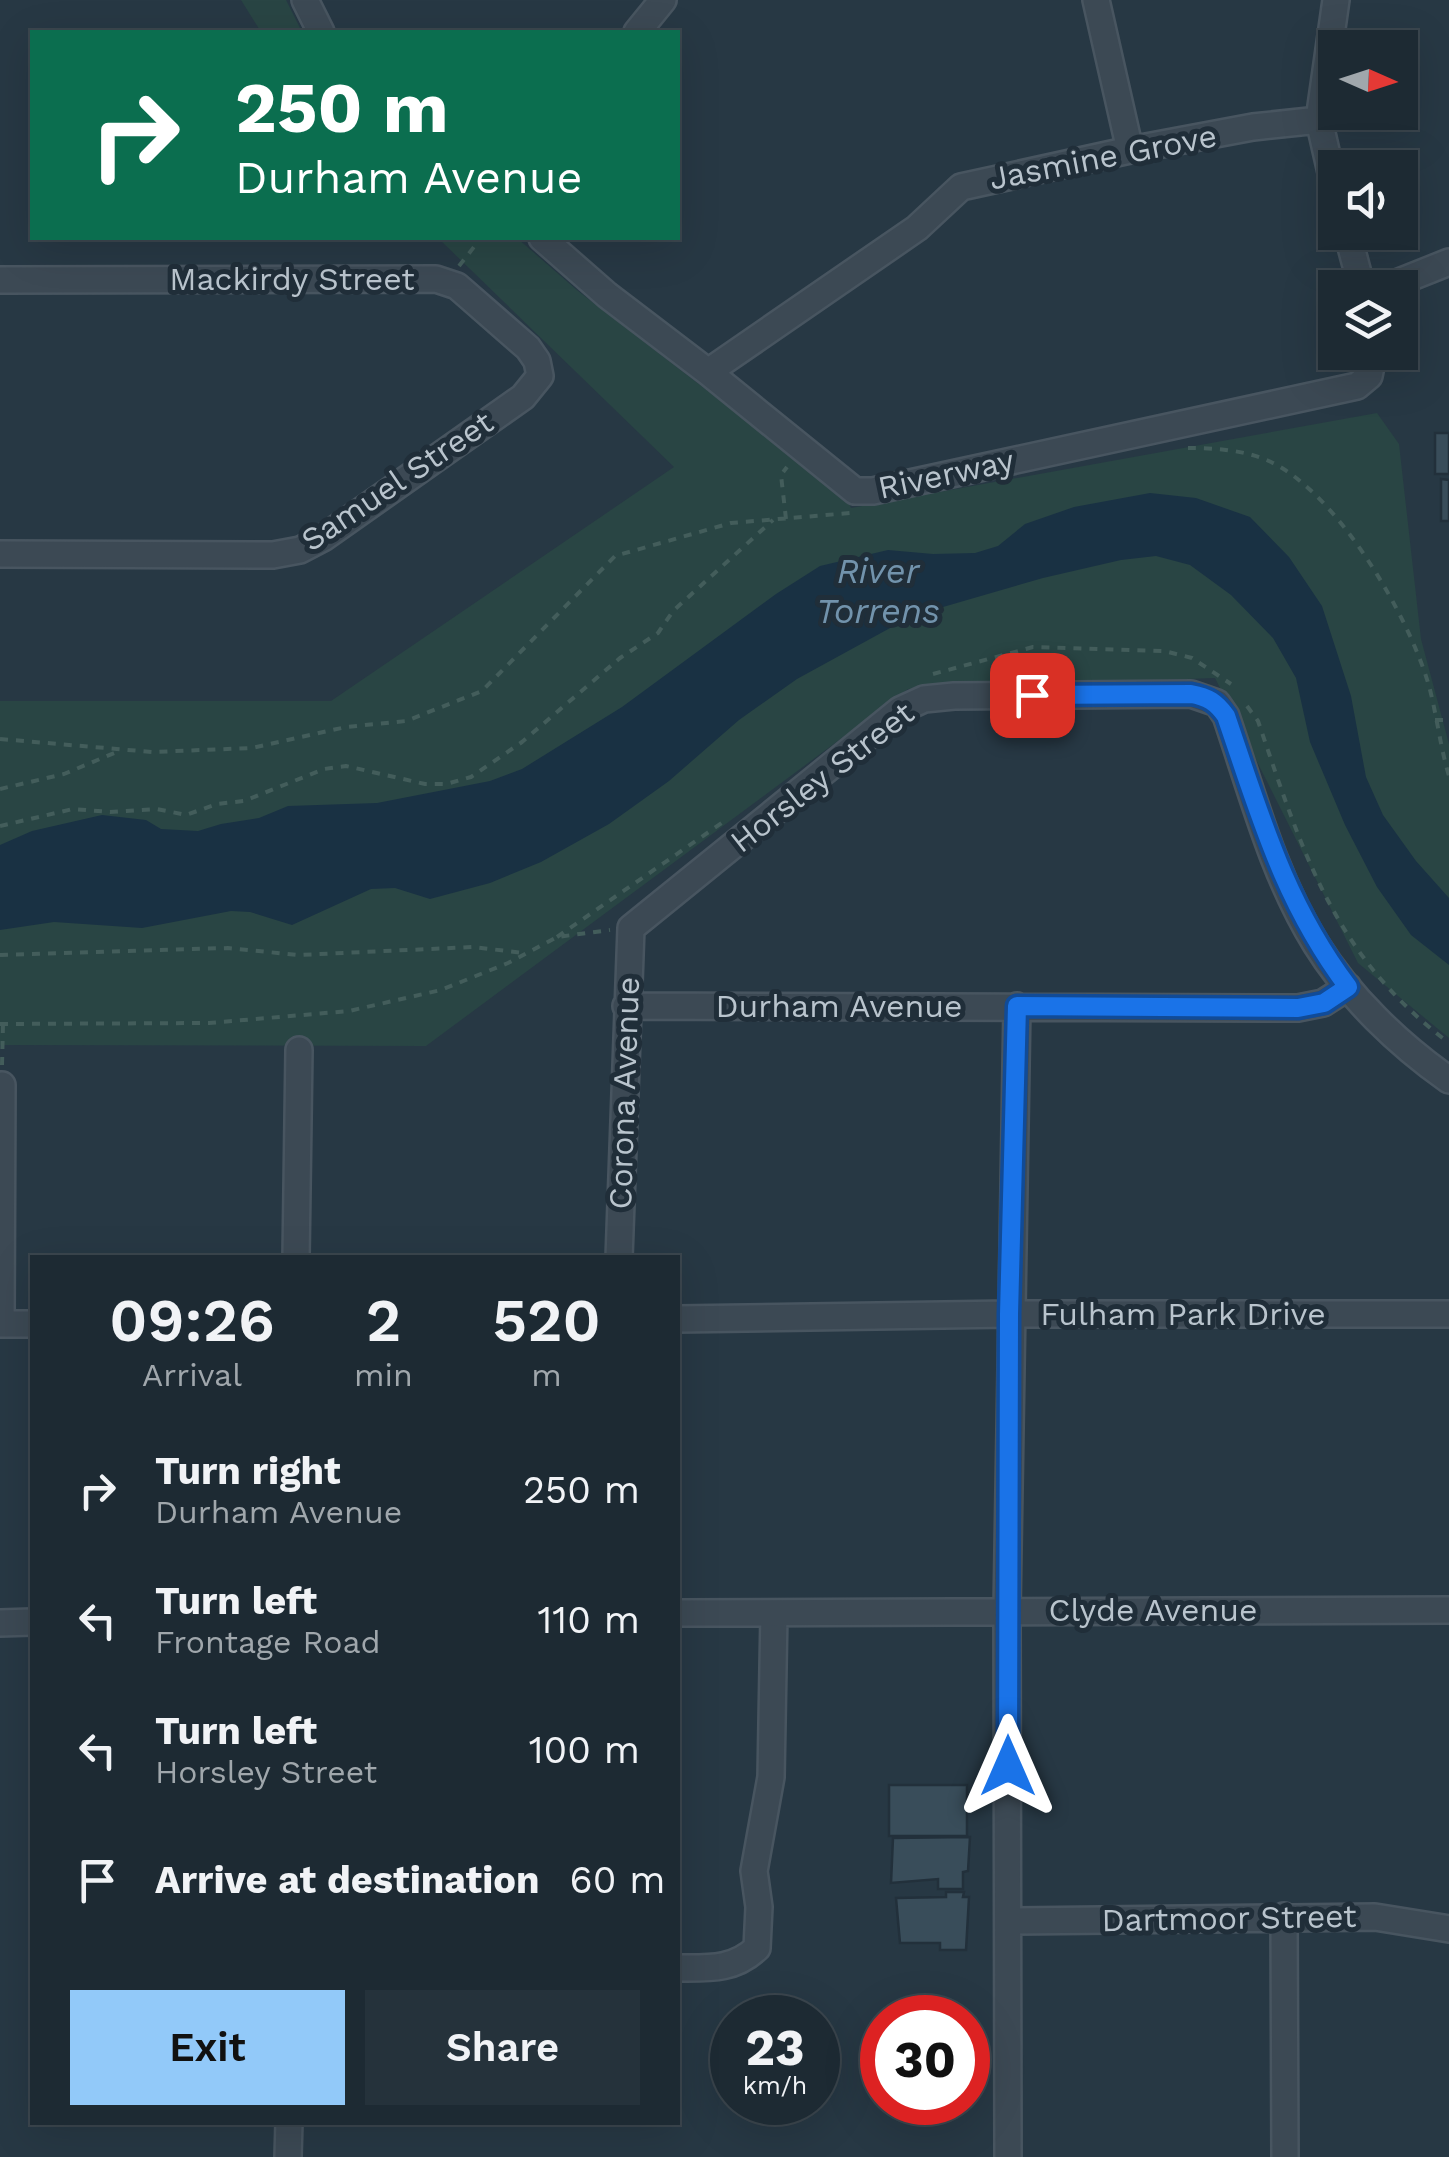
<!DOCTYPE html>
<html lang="en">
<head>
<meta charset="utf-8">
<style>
	body { margin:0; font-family:"Work Sans",sans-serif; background:#25323b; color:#f1f3f6; height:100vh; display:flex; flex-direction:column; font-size:38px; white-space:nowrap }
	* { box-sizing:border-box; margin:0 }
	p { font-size:32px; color:#a0a7ac }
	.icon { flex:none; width:55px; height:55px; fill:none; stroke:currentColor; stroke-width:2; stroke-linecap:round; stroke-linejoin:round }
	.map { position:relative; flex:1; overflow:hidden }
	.drawer { position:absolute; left:30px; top:1255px; width:650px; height:870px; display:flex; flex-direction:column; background:#1d2a33; border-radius:0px; box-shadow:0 10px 40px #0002,0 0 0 2px #3b464e }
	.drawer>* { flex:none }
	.guide { position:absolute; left:30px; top:30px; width:650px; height:210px; border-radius:0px; box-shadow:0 10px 40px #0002,0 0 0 2px #3b464e; background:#0b6e4f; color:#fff; overflow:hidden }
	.needle { width:65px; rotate:93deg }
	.controls { position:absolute; left:1318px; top:30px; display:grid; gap:20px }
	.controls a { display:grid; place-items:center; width:100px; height:100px; border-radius:0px; background:#1d2a33; box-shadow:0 10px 40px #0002,0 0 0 2px #3b464e; font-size:50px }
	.speed { position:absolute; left:710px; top:1995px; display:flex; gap:20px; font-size:50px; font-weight:700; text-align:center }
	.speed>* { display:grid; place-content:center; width:130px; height:130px; border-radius:50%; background:#1d2a33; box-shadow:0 10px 40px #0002,0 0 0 2px #3b464e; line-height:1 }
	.speed small { font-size:25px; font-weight:400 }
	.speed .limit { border:15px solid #d22; background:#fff; color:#111 }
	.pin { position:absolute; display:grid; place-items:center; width:85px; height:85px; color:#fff; margin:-42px; border-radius:20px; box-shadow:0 5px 15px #0006 }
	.me { position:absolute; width:110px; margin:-55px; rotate:0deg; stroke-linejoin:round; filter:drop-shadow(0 0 8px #0008) }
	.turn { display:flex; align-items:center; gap:35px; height:210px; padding:0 40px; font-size:45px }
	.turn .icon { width:130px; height:130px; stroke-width:2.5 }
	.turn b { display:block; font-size:70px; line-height:85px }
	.eta { display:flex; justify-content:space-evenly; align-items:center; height:170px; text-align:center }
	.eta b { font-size:60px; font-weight:600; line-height:70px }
	.action { display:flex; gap:20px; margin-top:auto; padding:20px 40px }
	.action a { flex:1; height:115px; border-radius:0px; background:#92c9f9; color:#111; font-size:40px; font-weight:600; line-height:115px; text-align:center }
	.action a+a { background:#25323b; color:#f1f3f6 }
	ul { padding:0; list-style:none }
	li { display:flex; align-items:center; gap:30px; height:130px; padding:0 40px }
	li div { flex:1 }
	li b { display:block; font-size:38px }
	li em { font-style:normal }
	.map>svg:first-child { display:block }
	.green { fill:#294544 }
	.water { fill:#193143 }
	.building { fill:#394d5a; stroke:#22303b; stroke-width:2.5 }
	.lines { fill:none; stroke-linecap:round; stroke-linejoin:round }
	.street-casing { stroke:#485560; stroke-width:30 }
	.path { stroke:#435d5b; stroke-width:4; stroke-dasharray:8 8; stroke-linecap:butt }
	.street { stroke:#3c4954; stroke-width:25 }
	.route-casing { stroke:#114b97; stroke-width:25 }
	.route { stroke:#1a73e8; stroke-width:18 }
	.labels { text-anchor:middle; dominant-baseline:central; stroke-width:10; stroke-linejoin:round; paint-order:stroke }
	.street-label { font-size:32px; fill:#b9c4cd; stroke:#202e39 }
	.water-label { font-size:35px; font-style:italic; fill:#7293ac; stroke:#202e39 }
</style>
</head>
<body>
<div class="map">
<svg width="1449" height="2157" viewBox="0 0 1449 2157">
	<rect width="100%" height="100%" fill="#273844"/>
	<path class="green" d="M241,0H286L302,32H261Z
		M438,238H517L578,291L847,498L851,508L1377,413L1399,444L1421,639L1449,744V1038L1358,963L1215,678L908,689L426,1046L0,1045V701H331L674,467Z"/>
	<path class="water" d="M1150,493L1196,498L1250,517L1289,557L1322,606L1351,696L1366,777L1383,815L1416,861L1449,898V965L1411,935L1377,887L1345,825L1310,742L1296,678L1273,638L1231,595L1190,565L1156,556L1121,560L1043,578L912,616L797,679L739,720L669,781L609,824L541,862L490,883L430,899L395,888L371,889L292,925L250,912L231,911L142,928L54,922L0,930V845L32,831L102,815L146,820L161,829L198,831L221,824L259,818L288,806L377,803L490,781L522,769L622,707L776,594L820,566L888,550L933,554L975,553L998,546L1025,524L1074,507Z"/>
	<path class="building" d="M1435,433H1449V474H1435Z
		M1441,479L1449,480V521H1441Z
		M889,1785H967V1836H889Z
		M970,1837L968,1871L963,1872V1889H938V1879L891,1883L893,1838Z
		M946,1892H964L963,1897H969L966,1950H940V1943H900L896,1898L946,1897Z"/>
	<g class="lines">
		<g class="street-casing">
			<path id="street" d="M305,0L321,32
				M1096,0L1130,150
				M637,32L663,0
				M1335,190L1319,120L1336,0
				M1347,232L1362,288
				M542,238L607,295L708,372L855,491H873L1357,386L1369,376L1374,352
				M0,280L436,279L457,286L528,348L537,361L540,376L523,397L323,538L300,550L273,555L0,554
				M1384,288L1449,262
				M708,372L917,228L961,187L1130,150L1253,127L1319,120
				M626,1006L1298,1008L1323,1003L1348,987
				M296,1258L299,1050
				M619,1258L631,928L900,710L924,699L954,696L1191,694L1217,703L1226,716C1252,792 1273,875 1316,944C1349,997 1398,1044 1449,1080
				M678,1319L1009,1314H1449
				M0,1324H32
				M1,1324L2,1085
				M678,1613L1449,1610
				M0,1623L32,1622
				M1284,1916L1285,2157
				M1009,1921L1375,1917L1449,1929
				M678,1968C709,1968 734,1970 757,1948L759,1907L754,1871L771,1777L774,1613
				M288,2157L289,2122
				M1008,2157L1007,1610L1017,1006"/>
		</g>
		<path class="path" d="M459,266L481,238
			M1188,448C1215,448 1246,450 1271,462C1338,494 1409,616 1429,686C1437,716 1440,746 1449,776
			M786,519L781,475L787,467
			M933,674L1033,647L1164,651L1192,658L1231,684
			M1247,706L1258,721C1303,853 1333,955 1449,1043
			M1435,720H1449
			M0,739L152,752L252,748L346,727L406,721L482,691L615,556L731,523L850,513
			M0,789L64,774L119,751
			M0,826L73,809L110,812L157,809L186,815L217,804L244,801L324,769L346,766L425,784H446L471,777L522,742L620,658L658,633L673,611L773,520
			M557,937L726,820
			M0,955L228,948L298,955L473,947L524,953
			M0,1024L209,1023L349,1011L441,990L508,963L557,937L610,930
			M2,1065L3,1025"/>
		<use href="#street" class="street"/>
	</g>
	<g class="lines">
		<g class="route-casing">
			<path id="route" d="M1008,1766L1009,1314L1017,1006L1298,1008L1324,1003L1348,987C1284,902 1260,815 1226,716C1216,702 1208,697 1191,694L1032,695"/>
		</g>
		<use href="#route" class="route"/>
	</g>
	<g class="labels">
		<g class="street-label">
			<text transform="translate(1103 157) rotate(-11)">Jasmine Grove</text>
			<text x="292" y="279">Mackirdy Street</text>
			<text transform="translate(946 474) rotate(-12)">Riverway</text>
			<text transform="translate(397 481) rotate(-34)">Samuel Street</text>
			<text transform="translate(822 777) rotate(-38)">Horsley Street</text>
			<text x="839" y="1006">Durham Avenue</text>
			<text transform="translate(624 1093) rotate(-88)">Corona Avenue</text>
			<text x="1183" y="1314">Fulham Park Drive</text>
			<text x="1153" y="1610">Clyde Avenue</text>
			<text transform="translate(1229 1918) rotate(-1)">Dartmoor Street</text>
		</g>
		<g class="water-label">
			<text x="878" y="571">River<tspan x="878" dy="40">Torrens</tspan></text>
		</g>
	</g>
</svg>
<div class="controls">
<a><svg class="needle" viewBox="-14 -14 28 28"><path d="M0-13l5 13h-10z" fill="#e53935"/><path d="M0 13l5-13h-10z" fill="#a0a7ac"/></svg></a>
<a><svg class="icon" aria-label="sound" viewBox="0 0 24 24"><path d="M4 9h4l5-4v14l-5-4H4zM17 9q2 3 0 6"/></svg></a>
<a><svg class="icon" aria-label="layers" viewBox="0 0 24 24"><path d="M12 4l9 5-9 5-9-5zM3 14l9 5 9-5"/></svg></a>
</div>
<div class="speed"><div>23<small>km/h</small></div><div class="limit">30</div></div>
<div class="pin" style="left:1032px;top:695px;background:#d93025"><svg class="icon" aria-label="arrive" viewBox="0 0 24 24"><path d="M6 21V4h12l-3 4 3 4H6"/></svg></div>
<svg class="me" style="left:1008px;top:1766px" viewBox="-20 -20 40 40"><path d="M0-17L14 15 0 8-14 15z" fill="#1a73e8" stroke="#fff" stroke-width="4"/></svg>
<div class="guide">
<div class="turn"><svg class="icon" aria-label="right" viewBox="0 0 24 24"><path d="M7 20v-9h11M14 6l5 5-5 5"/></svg><div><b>250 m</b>Durham Avenue</div></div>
</div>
<section class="drawer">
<div class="eta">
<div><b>09:26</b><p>Arrival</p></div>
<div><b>2</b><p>min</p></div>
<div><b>520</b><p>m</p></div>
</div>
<ul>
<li><svg class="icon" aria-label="right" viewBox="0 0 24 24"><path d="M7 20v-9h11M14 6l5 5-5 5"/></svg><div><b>Turn right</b><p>Durham Avenue</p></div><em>250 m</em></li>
<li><svg class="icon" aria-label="left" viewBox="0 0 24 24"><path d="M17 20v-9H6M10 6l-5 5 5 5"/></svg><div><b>Turn left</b><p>Frontage Road</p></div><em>110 m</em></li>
<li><svg class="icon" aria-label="left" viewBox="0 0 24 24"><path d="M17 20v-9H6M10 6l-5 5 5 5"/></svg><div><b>Turn left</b><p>Horsley Street</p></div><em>100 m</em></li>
<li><svg class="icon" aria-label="arrive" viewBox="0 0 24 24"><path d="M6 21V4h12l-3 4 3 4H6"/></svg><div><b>Arrive at destination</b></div><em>60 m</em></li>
</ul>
<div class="action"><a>Exit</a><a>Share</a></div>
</section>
</div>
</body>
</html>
